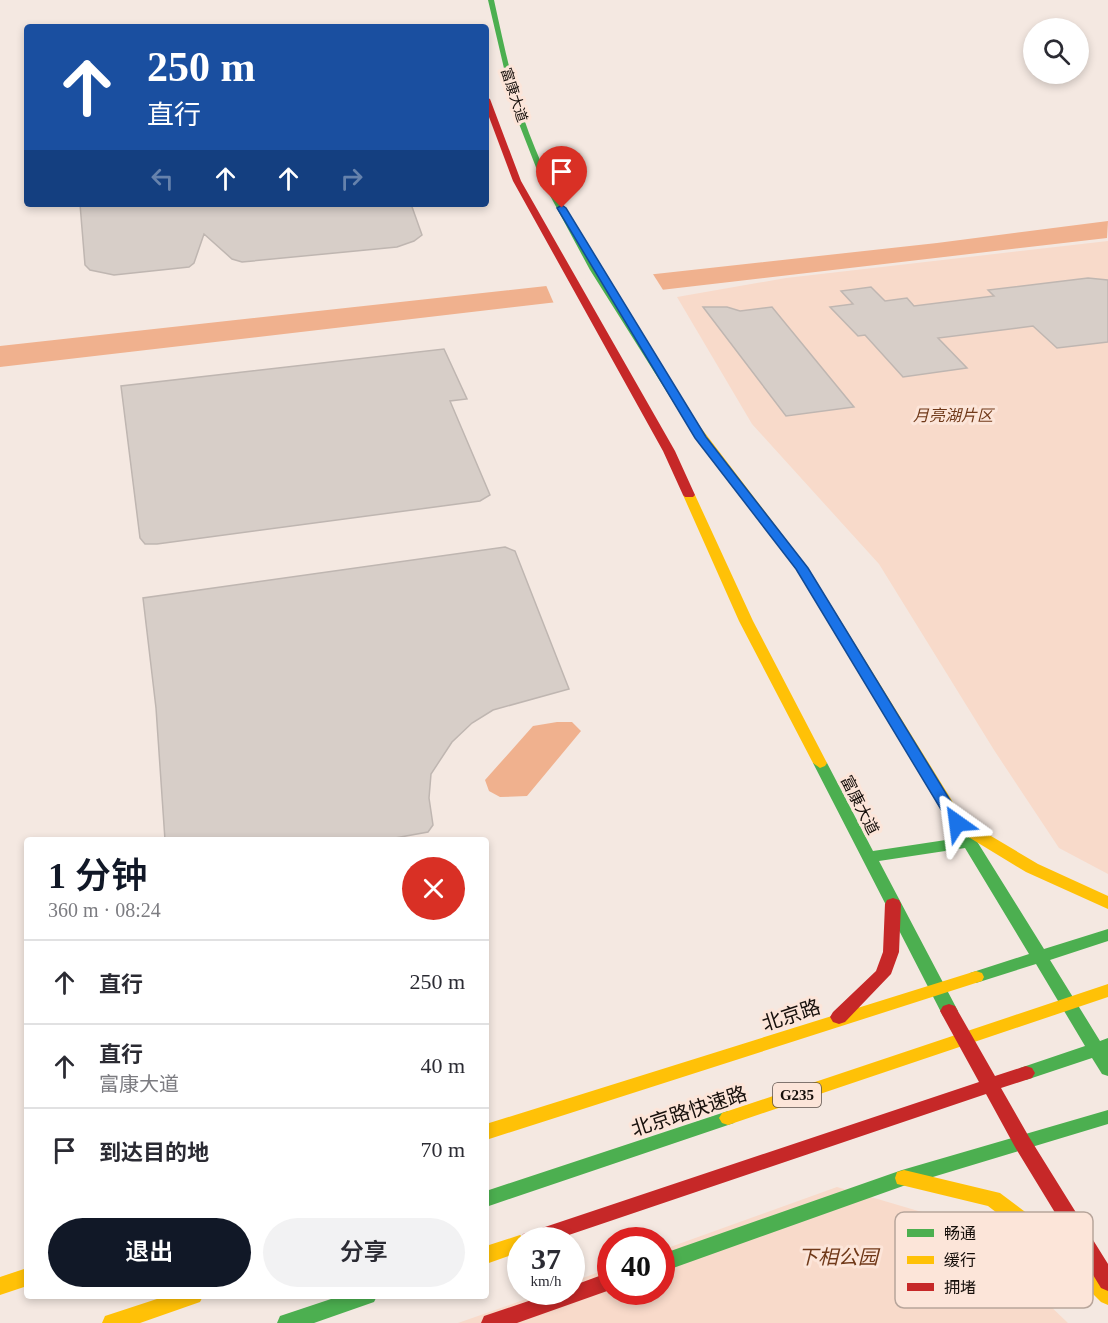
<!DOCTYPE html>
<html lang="zh">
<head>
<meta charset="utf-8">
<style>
	body { margin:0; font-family:"Times New Roman","Noto Sans SC",serif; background:#f2f2f3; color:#2b2b33; height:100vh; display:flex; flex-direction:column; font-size:22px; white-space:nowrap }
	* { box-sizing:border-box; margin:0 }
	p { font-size:20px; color:#7c7c81 }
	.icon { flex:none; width:33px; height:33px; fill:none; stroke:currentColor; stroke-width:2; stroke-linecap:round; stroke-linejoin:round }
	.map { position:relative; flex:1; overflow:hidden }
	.panel { position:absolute; left:24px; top:837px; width:465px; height:462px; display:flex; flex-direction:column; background:#fff; border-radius:6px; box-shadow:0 3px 9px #0003 }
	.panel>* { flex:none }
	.guide { position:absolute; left:24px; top:24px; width:465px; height:183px; border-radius:6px; box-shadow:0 3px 9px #0003; background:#1a4fa0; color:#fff; overflow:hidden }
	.tools { position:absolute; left:1023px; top:18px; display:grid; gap:12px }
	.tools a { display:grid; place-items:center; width:66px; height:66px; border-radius:50%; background:#fff; box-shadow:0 3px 9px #0003; font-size:30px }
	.speed { position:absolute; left:507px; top:1227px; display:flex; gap:12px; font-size:30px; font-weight:700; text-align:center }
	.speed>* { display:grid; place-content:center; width:78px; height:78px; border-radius:50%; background:#fff; box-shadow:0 3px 9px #0003; line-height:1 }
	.speed small { font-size:15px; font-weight:400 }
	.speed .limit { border:9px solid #d22; background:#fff; color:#111 }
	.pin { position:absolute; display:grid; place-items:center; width:51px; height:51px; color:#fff; margin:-62px -26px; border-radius:50% 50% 50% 0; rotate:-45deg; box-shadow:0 0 6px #0007 }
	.pin .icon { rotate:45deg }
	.me { position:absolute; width:66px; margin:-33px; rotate:329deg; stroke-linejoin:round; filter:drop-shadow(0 0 4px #0008) }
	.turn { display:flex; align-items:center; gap:21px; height:126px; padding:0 24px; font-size:27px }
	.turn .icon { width:78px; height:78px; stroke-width:2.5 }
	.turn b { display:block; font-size:42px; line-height:51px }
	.lanes { display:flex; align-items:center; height:57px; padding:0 24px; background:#0003; justify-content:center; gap:30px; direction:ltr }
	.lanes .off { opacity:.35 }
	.round { display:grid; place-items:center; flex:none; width:63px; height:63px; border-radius:32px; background:#f2f2f3 }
	.headline { display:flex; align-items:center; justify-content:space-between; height:102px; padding:0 24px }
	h1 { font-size:36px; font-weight:600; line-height:45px; color:#111827 }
	.cta { display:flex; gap:12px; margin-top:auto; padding:12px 24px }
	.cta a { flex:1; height:69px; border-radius:36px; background:#111827; color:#fff; font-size:24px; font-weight:600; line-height:69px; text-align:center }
	.cta a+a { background:#f2f2f3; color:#2b2b33 }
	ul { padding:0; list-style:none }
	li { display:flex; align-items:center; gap:18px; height:84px; padding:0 24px; border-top:2px solid #e1e1e2 }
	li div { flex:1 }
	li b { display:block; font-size:22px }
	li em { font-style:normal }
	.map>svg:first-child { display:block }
	.green { fill:#f8daca }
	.water { fill:#f0b18e }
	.pier { fill:#f4e8e1 }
	.building { fill:#d7cec8; stroke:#bfb6b1; stroke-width:1.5 }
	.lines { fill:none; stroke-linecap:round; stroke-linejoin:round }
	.fast { fill:#4caf50; fill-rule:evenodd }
	.slow { fill:#ffc107; fill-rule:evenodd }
	.jam { fill:#c62828; fill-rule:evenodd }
	.route { fill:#1a73e8; stroke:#114b97; stroke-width:1.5 }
	.labels { text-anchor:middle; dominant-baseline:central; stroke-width:6; stroke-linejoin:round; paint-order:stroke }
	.far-street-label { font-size:14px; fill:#160f0b; stroke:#fce5d9 }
	.shield { fill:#fce5d9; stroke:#5b4f49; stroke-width:1.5 }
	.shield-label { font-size:15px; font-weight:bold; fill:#160f0b }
	.park-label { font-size:16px; font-style:italic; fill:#703919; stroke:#fce5d9 }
	.street-label { font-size:16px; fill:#160f0b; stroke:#fce5d9 }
	.near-street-label { font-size:20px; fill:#160f0b; stroke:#fce5d9 }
	.near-park-label { font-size:20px; font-style:italic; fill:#703919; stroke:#fce5d9 }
	.key { fill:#fce5d9; stroke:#b7a59b; stroke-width:1.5 }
	.key-label { font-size:16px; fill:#160f0b }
</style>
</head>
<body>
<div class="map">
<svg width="1108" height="1323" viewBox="0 0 1108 1323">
	<rect width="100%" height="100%" fill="#f4e8e1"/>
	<path class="green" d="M1108,241V874L1059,848L994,750L879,564L752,424L677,297L786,278Z
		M837,1187L942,1218L1002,1260L1068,1323H458L546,1292H572V1282L610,1268V1292H662V1250Z"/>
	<path class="water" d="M1108,221L1107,238L0,367V346L937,243Z
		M557,722H572L581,731L527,796L500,797L489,791L485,780L533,726Z"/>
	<path class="pier" d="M651,271L665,293L555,306L545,283Z"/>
	<path class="building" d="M80,204H411L422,235L414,241L397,247L242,262L232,259L204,234L194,263L189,267L114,275L90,270L85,265Z
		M1088,278L1108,280V342L1057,348L1033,326L938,338L967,368L903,377L865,335L858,336L830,307L853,304L841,291L871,287L885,301L907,298L914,306L994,296L988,290Z
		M703,307H727L740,311L772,307L854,407L786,416Z
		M444,349L467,399L450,401L490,495L480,501L157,544H145L140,538L121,386Z
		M505,547L515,551L569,689L493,710L472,723L452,742L431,774L429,798L433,825L428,832L384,840H165L156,708L143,598Z"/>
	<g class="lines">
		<path class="fast" d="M488,0H494C504,45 513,90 529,133C567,234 639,331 697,422L695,424H687L590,270L539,175L514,111Z
			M820,758L827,763L873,851L959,838L950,823L953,819H963L1044,949L1108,929V941L1050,960L1100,1041L1108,1038V1076L1102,1074L1092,1058L1026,1080L1020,1078L1017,1073L1020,1068L1085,1046L1036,964L976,983L970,981L968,977L970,973L1029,954L965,848L879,861L958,1011L955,1016L949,1018L943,1016L813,763Z
			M1108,1110V1124L903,1186L662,1272V1254L902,1170Z
			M728,1111L734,1113L737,1118L734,1123L486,1207V1191Z
			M340,1296H377L374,1302L314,1323H277L280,1316Z"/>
		<path class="slow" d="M691,419L695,420L808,568L964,820L1038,864L1108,896V909L1026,872L952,827L796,569L687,424V420Z
			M689,491L695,495L753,621L827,763L825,766L820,768L813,763L739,621L683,495Z
			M976,971L982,973L984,977L982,981L486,1140V1124Z
			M1108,984V997L728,1125L722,1123L719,1118L722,1113Z
			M904,1170L1000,1193L1074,1249L1108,1283V1305L1101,1302L1060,1261L988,1206L897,1184L895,1178L897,1172Z
			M520,1235L528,1240H520V1252L486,1264V1246Z
			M27,1268V1286L0,1295V1277Z
			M166,1296H203L200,1302L140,1323H102L105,1316Z"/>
		<path class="jam" d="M486,97L490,99L521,181L675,451L695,495L693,497H685L683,495L663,451L513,181L486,109Z
			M893,898L899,900L901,904L899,952L891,974L845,1022L839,1024L833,1022L830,1017L833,1012L876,971L883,952L885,904L887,900Z
			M949,1004L955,1006L995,1076L1026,1066L1032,1068L1035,1073L1032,1078L1001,1088L1029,1137L1108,1264V1291L1101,1288L1015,1147L986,1094L554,1240L520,1241L523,1234L530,1232L979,1082L940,1011L943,1006Z
			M610,1272V1290L517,1323H481L484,1316L555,1292H572V1286Z"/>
	</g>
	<path class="route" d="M562,205L566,208L706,437L808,568L964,823L962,826H951L796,569L695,438L557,208Z"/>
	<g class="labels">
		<g class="far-street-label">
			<text transform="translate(514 95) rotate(72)">富康大道</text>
		</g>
		<rect class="shield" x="773" y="1083" width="48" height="24" rx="4.5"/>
		<g class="shield-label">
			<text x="797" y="1095">G235</text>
		</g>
		<g class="park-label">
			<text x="953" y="415">月亮湖片区</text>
		</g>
		<g class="street-label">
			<text transform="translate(860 805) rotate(63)">富康大道</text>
		</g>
		<g class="near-street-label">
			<text transform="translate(791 1015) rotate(-18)">北京路</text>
			<text transform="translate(689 1111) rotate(-18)">北京路快速路</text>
		</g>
		<g class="near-park-label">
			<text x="838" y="1257">下相公园</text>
		</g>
	</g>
	<rect x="895" y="1212" width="198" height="96" rx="9" class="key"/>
	<rect x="907" y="1229" width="27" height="8" fill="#4caf50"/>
	<rect x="907" y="1256" width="27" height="8" fill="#ffc107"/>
	<rect x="907" y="1283" width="27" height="8" fill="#c62828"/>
	<g class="key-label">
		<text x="944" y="1239">畅通</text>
		<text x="944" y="1266">缓行</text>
		<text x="944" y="1293">拥堵</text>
	</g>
</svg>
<div class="tools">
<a><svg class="icon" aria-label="search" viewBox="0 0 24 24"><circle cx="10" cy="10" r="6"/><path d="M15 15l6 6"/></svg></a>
</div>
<div class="speed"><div>37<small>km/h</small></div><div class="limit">40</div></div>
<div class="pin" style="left:562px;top:208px;background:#d93025"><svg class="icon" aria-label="arrive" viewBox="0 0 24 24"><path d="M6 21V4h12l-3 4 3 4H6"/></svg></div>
<svg class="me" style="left:957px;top:823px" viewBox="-20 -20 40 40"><path d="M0-17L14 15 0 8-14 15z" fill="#1a73e8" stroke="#fff" stroke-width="4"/></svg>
<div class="guide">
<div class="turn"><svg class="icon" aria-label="ahead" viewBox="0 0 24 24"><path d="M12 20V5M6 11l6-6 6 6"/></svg><div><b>250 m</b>直行</div></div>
<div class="lanes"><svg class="icon off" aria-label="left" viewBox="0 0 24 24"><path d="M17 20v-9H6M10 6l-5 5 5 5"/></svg><svg class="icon" aria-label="ahead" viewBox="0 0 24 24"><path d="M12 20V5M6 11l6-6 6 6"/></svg><svg class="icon" aria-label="ahead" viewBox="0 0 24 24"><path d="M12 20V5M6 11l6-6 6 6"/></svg><svg class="icon off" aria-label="right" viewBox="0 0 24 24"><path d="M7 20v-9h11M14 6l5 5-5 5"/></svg></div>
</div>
<section class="panel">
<div class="headline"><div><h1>1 分钟</h1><p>360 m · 08:24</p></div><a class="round" style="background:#d93025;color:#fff"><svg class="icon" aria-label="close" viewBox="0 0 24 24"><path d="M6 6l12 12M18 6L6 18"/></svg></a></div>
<ul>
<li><svg class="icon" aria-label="ahead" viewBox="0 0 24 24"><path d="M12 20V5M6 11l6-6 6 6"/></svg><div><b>直行</b></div><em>250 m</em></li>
<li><svg class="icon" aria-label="ahead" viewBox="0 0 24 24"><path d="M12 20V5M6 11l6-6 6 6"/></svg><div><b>直行</b><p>富康大道</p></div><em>40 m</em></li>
<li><svg class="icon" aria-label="arrive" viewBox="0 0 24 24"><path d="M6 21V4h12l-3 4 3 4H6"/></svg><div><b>到达目的地</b></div><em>70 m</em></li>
</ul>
<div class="cta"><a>退出</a><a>分享</a></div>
</section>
</div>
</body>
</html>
